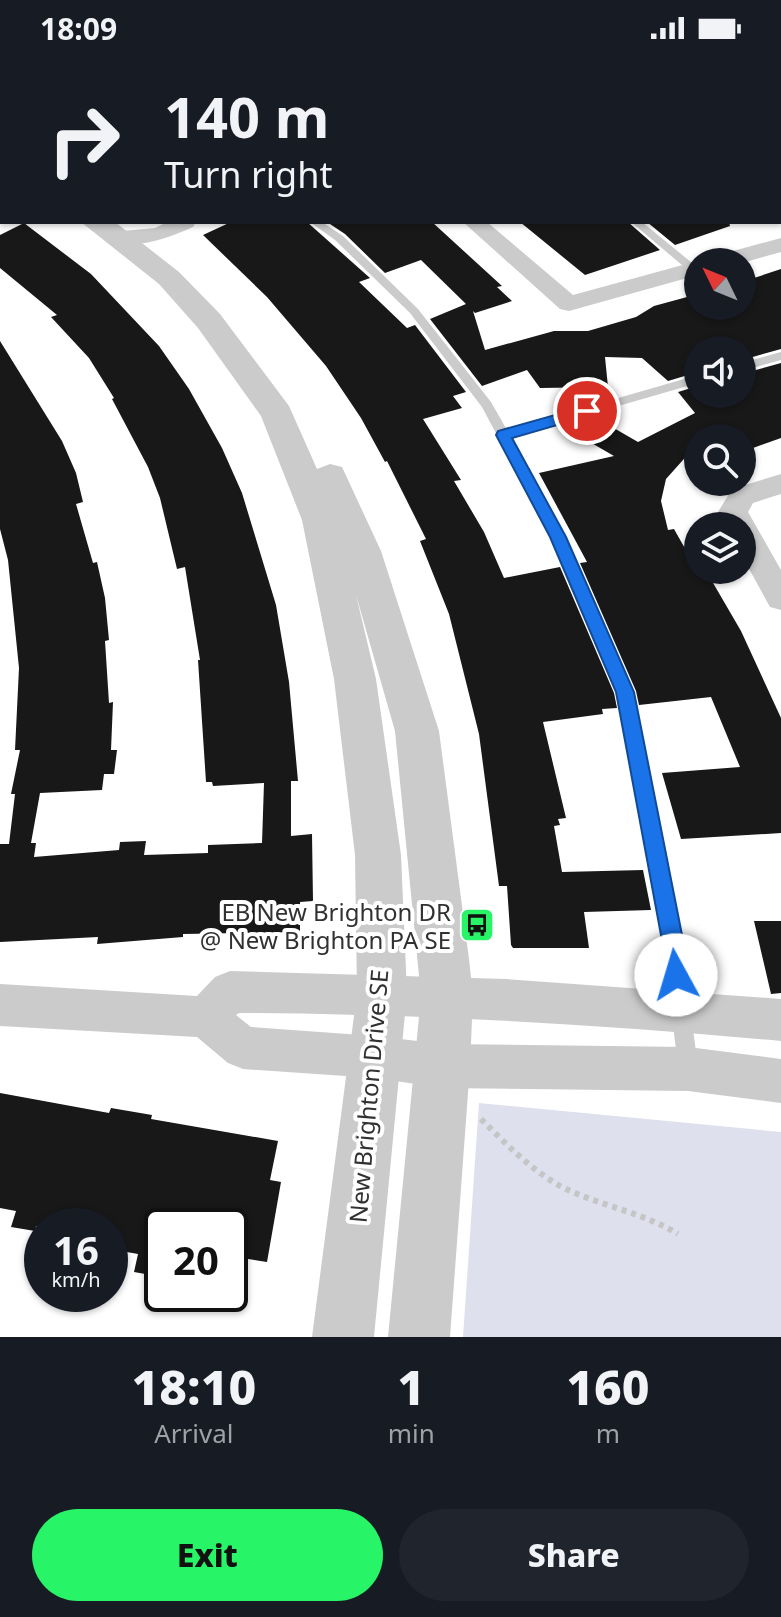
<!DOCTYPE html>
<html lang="en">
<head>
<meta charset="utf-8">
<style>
	body { margin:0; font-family:"Noto Sans",sans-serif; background:#20242c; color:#f1f3f6; height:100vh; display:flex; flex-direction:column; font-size:30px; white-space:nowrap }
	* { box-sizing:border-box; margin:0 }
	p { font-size:26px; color:#9ea1a6 }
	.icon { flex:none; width:44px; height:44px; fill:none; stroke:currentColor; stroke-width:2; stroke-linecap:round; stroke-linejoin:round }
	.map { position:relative; height:1281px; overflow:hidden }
	.panel { display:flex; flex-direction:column; background:#171b24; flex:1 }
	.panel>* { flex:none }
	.guide { position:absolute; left:0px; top:0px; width:782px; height:168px; box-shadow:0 2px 6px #0004; background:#171b24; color:#f1f3f6; overflow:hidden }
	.needle { width:52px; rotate:313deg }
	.controls { position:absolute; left:684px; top:192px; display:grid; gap:16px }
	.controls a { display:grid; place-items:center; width:72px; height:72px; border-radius:50%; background:#171b24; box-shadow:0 2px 6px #0004; font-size:40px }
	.speed { position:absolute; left:24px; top:1152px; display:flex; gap:16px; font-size:40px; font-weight:700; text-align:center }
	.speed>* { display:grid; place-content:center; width:104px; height:104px; border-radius:50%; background:#171b24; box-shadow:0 2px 6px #0004; line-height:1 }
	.speed small { font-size:20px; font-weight:400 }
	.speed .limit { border:4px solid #111; border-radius:12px; background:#fff; color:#111 }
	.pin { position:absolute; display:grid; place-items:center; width:68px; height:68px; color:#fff; margin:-34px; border:4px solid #fff; border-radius:50%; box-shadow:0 2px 8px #0007 }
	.me { position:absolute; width:88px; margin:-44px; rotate:354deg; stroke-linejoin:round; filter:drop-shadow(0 0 6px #0008) }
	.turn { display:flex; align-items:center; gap:28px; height:168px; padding:0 32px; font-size:36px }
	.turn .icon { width:104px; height:104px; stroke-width:2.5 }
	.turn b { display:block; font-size:56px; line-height:68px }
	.eta { display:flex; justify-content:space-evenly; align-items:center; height:136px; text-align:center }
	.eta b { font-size:48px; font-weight:800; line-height:56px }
	.button { display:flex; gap:16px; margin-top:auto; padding:16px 32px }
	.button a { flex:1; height:92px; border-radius:48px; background:#27f466; color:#111; font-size:32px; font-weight:800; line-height:92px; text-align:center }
	.button a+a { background:#20242c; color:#f1f3f6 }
	.status { display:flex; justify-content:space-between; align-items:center; height:56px; padding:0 40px; background:#171b24; direction:ltr }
	.status svg { height:22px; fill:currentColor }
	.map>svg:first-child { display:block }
	.green { fill:#dee0ee }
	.building { fill:#181818 }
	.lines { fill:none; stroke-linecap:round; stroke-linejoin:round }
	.path { stroke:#c5c5c5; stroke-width:6; stroke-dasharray:5 5; stroke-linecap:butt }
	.service { fill:#cbcbcb; fill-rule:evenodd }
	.minor { fill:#cbcbcb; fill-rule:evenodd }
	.tertiary { fill:#cbcbcb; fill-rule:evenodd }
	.secondary { fill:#bbb; fill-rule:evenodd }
	.route { fill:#1a73e8; stroke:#114b97; stroke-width:2 }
	.labels { text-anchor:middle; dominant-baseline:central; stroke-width:8; stroke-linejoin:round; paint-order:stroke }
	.poi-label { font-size:24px; fill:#313131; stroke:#fff; text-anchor:end }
	.street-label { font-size:24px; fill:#313131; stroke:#fff }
</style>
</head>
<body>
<div class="status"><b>18:09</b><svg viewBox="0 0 49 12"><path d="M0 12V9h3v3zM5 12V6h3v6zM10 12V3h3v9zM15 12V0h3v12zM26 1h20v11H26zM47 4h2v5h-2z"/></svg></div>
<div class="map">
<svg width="781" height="1281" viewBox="0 0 781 1281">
	<rect width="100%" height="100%" fill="#fff"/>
	<path class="green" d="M479,1047L781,1076V1281H463Z"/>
	<path class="building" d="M231,166H307L370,222L359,226L407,272L415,269L466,336L453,340L462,352L423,363L461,424L454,425L484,476L504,522L560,511L614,637L617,652L602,653L603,658L543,666L566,762L558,763L560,769L554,770L562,816L643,814L651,854L584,856L589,892H513L511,889L507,830H499L479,678L449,558L420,485L426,483L387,405L385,406L361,362L326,310L267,241L203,179Z
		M327,166H432L502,230L497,231L512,245L475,257L473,255L485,294L554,275H588L636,261L654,250L698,238V250H742V226L781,213V293L742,304V294H698V316L668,325L642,302L605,301L608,331L540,332L527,314L482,330L430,263L466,248L421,204L385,217L345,178Z
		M520,166H628L660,194L585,219Z
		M647,166H729L730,170L675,189Z
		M24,167L91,218L159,290L189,333L222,392L242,437L276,549L289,626L298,725H291V780L312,778L313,845L300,846V876L183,878V881L97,888L98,881L0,886V788H9L15,738H11L20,694H15L19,612L8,504L0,473V285L62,385L76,417L83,446L76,448L93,507L97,506L105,542L109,584L105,585L109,647L113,646L111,694H117L114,718H104L102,734L40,737L31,787H36L34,801L119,794L120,786L146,785L144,799L208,797V789L262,787L264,727L213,730L212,726H206L198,604H200L185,511L177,513L160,442L148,411L112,343L114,342L89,302L51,261L57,259L0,212V179Z
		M781,307V382L753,392L742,377L732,382H698V400L691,395L666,423L661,445L668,474L674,473L687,496H691L698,508V514L709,520L741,575L781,662V777L681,783L662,717L740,711L711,641L639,649L636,635L580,507L587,506L539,417L614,400L562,370L593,360L638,386L695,357L678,336L698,330V338H742V318Z
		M754,865H781V937L771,938Z
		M0,1037L109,1057L111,1052L152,1059L151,1063L278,1085L270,1124L281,1126L267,1206L230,1200V1170H162V1221L134,1216L138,1198L110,1193V1170H36L35,1175L11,1171L16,1155L0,1152Z"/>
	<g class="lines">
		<path class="path" d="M481,1063C506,1088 531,1114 562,1131C600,1150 642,1156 678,1178"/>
		<path class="service" d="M346,0H358L359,2H347Z
			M651,0H663L664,2H652Z
			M0,2H2V8H0Z
			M780,62H781V68H780Z
			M780,86H781V92H780Z
			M310,166H322L343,180L418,253L491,346L507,374L698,319V327L511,381L565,481L633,636L680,879L698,1010L695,1017L688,1020L681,1017L678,1010L662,879L617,636L551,481L482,351L410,257L335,184Z
			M631,166H642L697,211V215H689Z
			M781,296V304L742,315V307Z"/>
		<path class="minor" d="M164,0H186L187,2H165Z
			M365,0H387L364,2Z
			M167,166H196L193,171C168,182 140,193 112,186L109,181L112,176L155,172Z
			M463,166H487L573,239L690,207L702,206H698V219L569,255L560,253Z
			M781,182V196L742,207L707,206L711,201Z
			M781,418V438L753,447L748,456L781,514V554L770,551L742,500V470H725L718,456L732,433Z
			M230,915L506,923L781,943V985C600,968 420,958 239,957L236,959L251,971L375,980L443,988L688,991L781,1003V1047L688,1035L443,1032L375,1022L243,1013L228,1007L197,981L0,970V928L197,940L215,921Z"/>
		<path class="tertiary" d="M0,106L2,107V123L0,122Z
			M81,166H115L179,216L220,258L289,350L317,413L330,408L342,411L381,495L439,675L469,903L473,940L470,1010L450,1281H388L421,940L395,675L356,539L376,623L401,799L407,937L374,1281H312L357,937L355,799L334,623L302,464L261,360L198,272L159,228Z"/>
		<path class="secondary" d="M696,0H724L725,2H698Z
			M743,0H770L771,2H745Z
			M780,26H781V40H780Z"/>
	</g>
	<path class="route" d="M587,350L594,355L592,359L512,382L566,481L634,636L682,879L687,919L684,927L676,930L668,927L661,879L616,636L550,481L496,379L498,375Z"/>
	<defs>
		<g id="bus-square" transform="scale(1.8)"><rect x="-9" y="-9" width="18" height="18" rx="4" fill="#27f466" stroke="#fff"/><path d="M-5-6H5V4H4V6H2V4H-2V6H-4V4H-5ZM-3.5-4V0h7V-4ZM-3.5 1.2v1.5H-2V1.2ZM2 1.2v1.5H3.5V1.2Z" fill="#111"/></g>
	</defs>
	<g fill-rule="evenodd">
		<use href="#bus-square" x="477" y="869"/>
	</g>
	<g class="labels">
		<g class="poi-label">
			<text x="451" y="855">EB New Brighton DR<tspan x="451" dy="28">@ New Brighton PA SE</tspan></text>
		</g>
		<g class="street-label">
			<text transform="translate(368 1040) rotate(-85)">New Brighton Drive SE</text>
		</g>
	</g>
</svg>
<div class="controls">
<a><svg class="needle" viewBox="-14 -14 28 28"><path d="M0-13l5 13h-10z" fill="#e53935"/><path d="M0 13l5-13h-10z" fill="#9ea1a6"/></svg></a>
<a><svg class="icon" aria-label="sound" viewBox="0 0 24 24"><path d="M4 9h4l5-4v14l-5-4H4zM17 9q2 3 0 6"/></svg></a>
<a><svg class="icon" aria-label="search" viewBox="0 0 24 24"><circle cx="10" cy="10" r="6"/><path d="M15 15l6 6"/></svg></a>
<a><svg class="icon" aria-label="layers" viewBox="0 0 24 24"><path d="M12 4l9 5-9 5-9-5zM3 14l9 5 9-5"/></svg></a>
</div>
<div class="speed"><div>16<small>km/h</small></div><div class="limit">20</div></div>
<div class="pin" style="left:587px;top:355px;background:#d93025"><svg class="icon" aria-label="arrive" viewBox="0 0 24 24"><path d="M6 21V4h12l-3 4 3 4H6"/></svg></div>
<svg class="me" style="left:676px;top:919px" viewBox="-20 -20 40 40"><circle r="19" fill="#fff"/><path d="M0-13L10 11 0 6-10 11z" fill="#1a73e8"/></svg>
<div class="guide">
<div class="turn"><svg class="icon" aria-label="right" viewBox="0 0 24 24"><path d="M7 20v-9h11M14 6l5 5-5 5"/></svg><div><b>140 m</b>Turn right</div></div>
</div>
</div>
<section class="panel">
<div class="eta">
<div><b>18:10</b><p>Arrival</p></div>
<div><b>1</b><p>min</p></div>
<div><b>160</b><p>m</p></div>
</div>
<div class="button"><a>Exit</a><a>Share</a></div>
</section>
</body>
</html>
